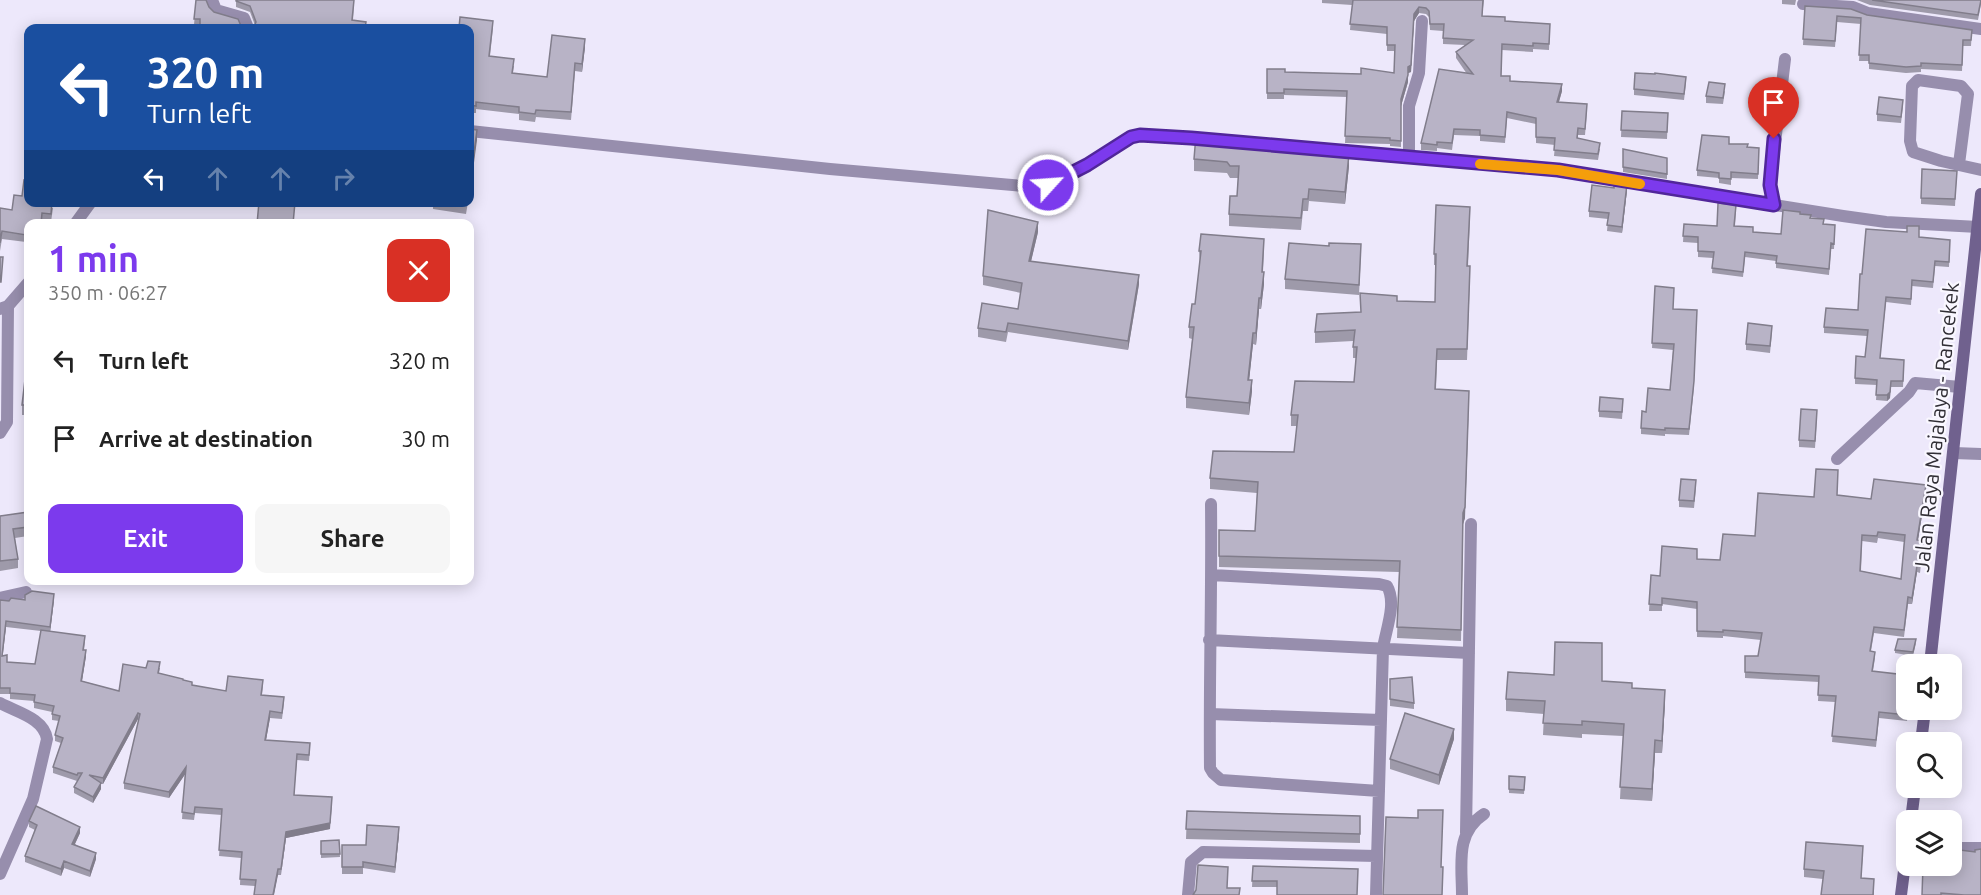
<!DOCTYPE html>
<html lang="en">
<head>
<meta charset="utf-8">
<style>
	body { margin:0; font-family:Ubuntu,sans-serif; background:#f6f6f6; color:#222; height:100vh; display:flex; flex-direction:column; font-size:22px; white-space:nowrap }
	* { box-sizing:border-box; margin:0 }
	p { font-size:20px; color:#767676 }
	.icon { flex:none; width:33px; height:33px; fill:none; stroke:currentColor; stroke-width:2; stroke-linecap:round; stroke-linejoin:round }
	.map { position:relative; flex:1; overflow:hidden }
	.drawer { position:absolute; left:24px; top:219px; width:450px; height:366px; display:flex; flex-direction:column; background:#fff; border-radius:12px; box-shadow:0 3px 15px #0003 }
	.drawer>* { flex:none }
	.hud { position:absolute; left:24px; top:24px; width:450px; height:183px; border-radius:12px; box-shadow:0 3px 15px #0003; background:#1a4fa0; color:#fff; overflow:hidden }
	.fabs { position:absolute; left:1896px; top:654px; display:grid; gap:12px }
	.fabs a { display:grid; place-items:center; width:66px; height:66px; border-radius:12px; background:#fff; box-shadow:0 3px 15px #0003; font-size:30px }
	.pin { position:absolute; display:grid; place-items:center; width:51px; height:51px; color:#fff; margin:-62px -26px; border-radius:50% 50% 50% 0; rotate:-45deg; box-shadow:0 0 6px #0007 }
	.pin .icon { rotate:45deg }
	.me { position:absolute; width:66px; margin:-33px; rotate:64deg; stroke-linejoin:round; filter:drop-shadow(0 0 4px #0008) }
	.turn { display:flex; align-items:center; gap:21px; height:126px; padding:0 24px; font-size:27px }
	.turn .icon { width:78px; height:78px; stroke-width:2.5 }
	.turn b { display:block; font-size:42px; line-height:51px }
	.lanes { display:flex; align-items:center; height:57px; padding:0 24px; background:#0003; justify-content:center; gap:30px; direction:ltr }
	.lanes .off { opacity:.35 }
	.round { display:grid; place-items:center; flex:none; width:63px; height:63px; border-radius:12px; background:#f6f6f6 }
	.head { display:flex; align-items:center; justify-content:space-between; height:102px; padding:0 24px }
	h1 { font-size:36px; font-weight:700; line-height:45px; color:#7c3aed }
	.action { display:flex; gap:12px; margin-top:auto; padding:12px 24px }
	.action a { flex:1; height:69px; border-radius:12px; background:#7c3aed; color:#fff; font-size:24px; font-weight:700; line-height:69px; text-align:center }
	.action a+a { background:#f6f6f6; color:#222 }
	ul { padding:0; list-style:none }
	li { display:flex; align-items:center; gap:18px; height:78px; padding:0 24px }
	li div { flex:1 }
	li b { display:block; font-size:22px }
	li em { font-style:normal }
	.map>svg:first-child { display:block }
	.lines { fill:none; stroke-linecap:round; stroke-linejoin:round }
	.minor { stroke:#978ead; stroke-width:12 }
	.tertiary { stroke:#978ead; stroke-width:12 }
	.secondary { stroke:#70618e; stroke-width:12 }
	.wall { fill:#9e9aaa; fill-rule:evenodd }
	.shaded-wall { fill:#817d8b }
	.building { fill:#b8b3c6; stroke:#817d8b; stroke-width:1.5; fill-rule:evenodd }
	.route-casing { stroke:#51269a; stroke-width:15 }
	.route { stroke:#7c3aed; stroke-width:10 }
	.slow { stroke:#f59e0b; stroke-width:10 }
	.labels { text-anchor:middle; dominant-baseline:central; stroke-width:4.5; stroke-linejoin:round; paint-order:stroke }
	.street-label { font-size:21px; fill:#312f36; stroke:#f9f7ff }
</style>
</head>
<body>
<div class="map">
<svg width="1981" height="895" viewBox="0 0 1981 895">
	<rect width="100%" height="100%" fill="#ede8fb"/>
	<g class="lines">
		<path class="minor" d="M212,0L216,10L244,18L248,28
			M1803,4L1853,7L1868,13L1981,29
			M1409,158V106L1419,73L1422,21
			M1959,164L1968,94L1961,86L1918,80L1912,86L1910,141L1913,152L1941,161L1981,170
			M1774,205L1770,185L1785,59
			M0,433L7,422L8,306
			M1837,459L1909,392L1915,383L1960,387
			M1211,504C1212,592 1209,680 1210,768L1213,773L1221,780L1379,791
			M1212,575L1379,584L1387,586C1397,603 1386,629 1383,648L1376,895
			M0,598L26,592
			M1209,640L1469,653
			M0,703C16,712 44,718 47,739L33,799L0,874
			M1210,714L1381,720
			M1466,833L1471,524
			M1952,848H1981
			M1188,895L1191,862L1203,852L1376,856
			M1462,895C1462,864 1455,833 1484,814"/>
		<path class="tertiary" d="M470,131L830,169L1034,187C1060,183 1082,169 1103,155C1115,147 1126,138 1140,135L1211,140
			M1246,143L1558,170L1843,216L1886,222L1978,227
			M75,224L91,202
			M0,309L8,306L28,283
			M1954,453L1981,454"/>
		<path class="secondary" d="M1930,664L1981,194
			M1921,742L1925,710
			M1911,820L1915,788
			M1901,895L1906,855"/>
	</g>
	<path class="wall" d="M193,0H206L200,25H194L196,0Z
		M236,0L354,5L353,20L254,27L255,25L250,12L236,7Z
		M1322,0H1484L1482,16L1505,21L1550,24L1549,50L1533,49V52L1502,50L1501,76L1510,81L1562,91L1559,102L1587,111L1585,135H1578V138L1600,149L1598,160L1554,156L1555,145L1536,143V124L1507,118L1505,143L1480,141V136L1454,135L1452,150L1437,148V151L1421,150V143L1467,74L1456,58V52L1465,45L1443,44V31L1430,30L1429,17L1426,14L1419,13L1414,21L1411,72L1408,73V82L1401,106V147L1390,146V144L1345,143L1347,97L1284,95V99H1267V69L1285,72L1361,74L1394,73L1395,51H1387V34L1350,30L1352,5L1322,3Z
		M1782,0H1796L1795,5L1782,4Z
		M1857,0H1981V4L1978,20L1870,5Z
		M1805,6L1972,30L1971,46H1963L1962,71L1921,69V72L1906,73L1869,69V61H1859L1861,24L1837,22L1835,47L1803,45Z
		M470,28H493L490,56L514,66L513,73L547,77L585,47L582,72L575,71L571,120L536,117L535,122L519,120V114L476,109V113H470Z
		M1686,83L1684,100L1634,95V89Z
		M1725,91L1723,104L1706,103V96Z
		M1903,106L1901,123L1877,121V114Z
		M1622,111L1668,113L1667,139L1621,137Z
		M1729,144L1747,147L1759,148L1758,179L1731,178V185L1719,183V178L1697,176V170Z
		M1261,147L1349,166L1345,204L1309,201L1308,211H1303L1301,230L1229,226V214L1237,196L1238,178H1230L1227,173L1194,171V159Z
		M1623,149L1667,158V179L1623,172Z
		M1957,171L1955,206L1921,204V198Z
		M1614,188L1627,190L1622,233L1607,231L1608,219L1589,217V211Z
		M135,202H159V206L135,203Z
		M433,202H468L466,214L433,209Z
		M0,208L12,210L53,208L51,222L42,220V224H28V232L26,242L2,239L0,251Z
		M1736,210L1735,226L1753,232L1781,234L1800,214L1824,224L1835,225L1834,249H1831L1829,275L1776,268V261L1745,257L1743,277L1712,273L1713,258L1698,257V243L1683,242L1684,224L1717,226Z
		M1470,218L1468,266L1470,277L1467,360H1437L1436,389L1465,518L1463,524L1461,641L1397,638L1399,572L1219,567V530L1255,531L1257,493L1210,489V478L1294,452L1297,426H1291V415L1354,382L1356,358H1353V341L1315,343V332L1361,312L1397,301L1435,302L1436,265H1434V254Z
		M1038,232L1031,261L1139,284L1128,350L1008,332L1006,342L978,337V328L1018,309L1021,293L983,285V276Z
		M1907,232L1919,237L1950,240L1949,267L1935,266L1933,288L1912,286L1911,305L1886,302L1880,358L1904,366L1903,387H1891L1890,398L1887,401L1876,400L1877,385L1855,384V378L1865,357L1867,336L1824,333V327L1858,310L1862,274Z
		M1264,250L1263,272L1264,284L1261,309H1259L1256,345L1253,344L1249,380L1252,391L1249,415L1186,408V397L1192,339L1189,338V327L1195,304L1200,263L1199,251Z
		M1361,253L1359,295L1285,289V279Z
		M1655,286L1673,309L1694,387L1689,435L1665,434V436L1641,434V428L1646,412L1670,390L1673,350L1652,348Z
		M1772,332L1770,353L1746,350V344Z
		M28,354V415H22V405Z
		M1623,405L1622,419L1599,417V411Z
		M1817,417L1815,448L1799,447V440Z
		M1696,487L1694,508L1679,507V500Z
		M1926,491L1918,540L1923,547L1920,573L1917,572L1912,604H1908L1904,637L1874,633L1871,651L1875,658L1873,671L1906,710H1909L1907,721L1879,718L1876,747L1832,742L1835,702L1818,701L1819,682L1745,678V656H1758L1761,640L1723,636V638L1697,637V609L1662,604V611H1649L1651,575L1660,576L1697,559L1720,560L1814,497L1837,495L1871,499ZM1878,538L1904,542L1901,579L1861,571L1862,541L1877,543Z
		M27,502H28V536L15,538L18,559V568L0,571V516L27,512Z
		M0,600L9,601L54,600L50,631L85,642L84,650L86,656L82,681L119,691L146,668H160L159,673L183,680L192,685L226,691L263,686L262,695L284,703L282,719L270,718L266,740L310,749L309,761L297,760L294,795L330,829L286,838L281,875H278L255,886L240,885L241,858L219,856L222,815L195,813L194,820L182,819L185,774L169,798L124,789V783L139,720L138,719L103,784H101V789L93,803L74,793V787L79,779L77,781L53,773V767L61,743L55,741V735L59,721L52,720V712L34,708V701L10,699V694H0ZM6,627L41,631L35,664L7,662L2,656Z
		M1916,643L1913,656L1895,653V650Z
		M1390,679L1414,703V709L1390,706Z
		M1602,681L1632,688L1665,702L1662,753H1655L1652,801L1620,799L1623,736L1582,734V738L1543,735L1544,714L1506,711V699Z
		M1454,739L1439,785L1390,769V759Z
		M1509,776L1525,777L1524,794L1509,793Z
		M1187,811L1360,816V843L1186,839Z
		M29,821L80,833L75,844L96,859L90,877L64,868L61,876L25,862V856L35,830L29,827Z
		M399,834L395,873L363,868V874H342V845H366Z
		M339,840L340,857L321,858V841Z
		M1863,854L1861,878L1874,879V895H1821L1823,879L1804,877V869Z
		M1253,866L1358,869L1277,887H1252Z
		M1923,866L1981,895H1922Z"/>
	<path class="shaded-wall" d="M1419,7V13L1414,21L1411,72L1408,73L1414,14Z
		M585,39V47L582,72V64Z
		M1408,75V82L1401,106V99Z
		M1562,84V91L1557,108V102Z
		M477,130V140L470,193V183Z
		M1349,154V166L1345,204V192Z
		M1627,184V190L1622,233V227Z
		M1038,222V232L1029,270V261Z
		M1264,272V284L1261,309V298Z
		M1139,275V284L1128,350V341Z
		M1259,298V309L1256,345V333Z
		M1253,333V344L1248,391V380Z
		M1252,380V391L1249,415V403Z
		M1891,381L1890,398L1887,401V395Z
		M1469,401L1465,518L1463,524L1461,641L1463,513Z
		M1926,485V491L1917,546V540Z
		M1917,566V572L1912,604V598Z
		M74,580H90L74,585Z
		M54,594V600L50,633V627Z
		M6,621V627L2,662V656Z
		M86,650V656L81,687V681Z
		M1665,690V702L1662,753V741Z
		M270,711V718L265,746V740Z
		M138,713V719L103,784V778Z
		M1454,729V739L1439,785V775Z
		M1655,740V753L1652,801V789Z
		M186,767V773L169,798V792Z
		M101,783V789L93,803V797Z
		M332,803L330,829L286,838L281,875L286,832Z
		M80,827V833L72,850V844Z
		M399,827V834L395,873V867Z
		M96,853V859L90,877V871Z
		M64,861V868L61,876V869Z
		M278,869V875L274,895H273Z"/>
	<path class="building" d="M196,0H206L209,7L214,12L238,19L242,28H244H200V19H194Z
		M236,0H354L352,20L366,22L365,28H251L254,27L256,22L250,6L236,1Z
		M1353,0H1483L1482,16L1505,17V21L1550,24L1549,44L1533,43V46L1502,44L1501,76H1510V81L1562,84L1557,102L1587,104L1585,129L1578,128L1577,138L1600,143L1598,154L1554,150L1555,138L1536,137V118L1507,112L1505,137L1480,135V130L1454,129L1452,143L1437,142V145L1421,143L1439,69L1473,74L1456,52L1473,40L1443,38L1444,24H1430L1429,11L1426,8L1419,7L1414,14L1411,65L1408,67V75L1401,99V141L1390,140V138L1345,136L1347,91L1284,89V93H1267V69H1285V72L1361,74V68L1394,73L1395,45H1387V27L1350,24Z
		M1872,0H1981L1978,15Z
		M1805,6L1851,9L1867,15L1972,30L1971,40H1963L1962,65L1921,63V66L1906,67L1869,63V55H1859L1861,18L1837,16L1835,41L1803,39Z
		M460,17L493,21L489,56L514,59L512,73L547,77L552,35L585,39L582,64L575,63L571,112L536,110L535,114L519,112V107L476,102V106L470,105V28H459Z
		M1635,73L1655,74V73L1686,77L1684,94L1634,89Z
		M1709,82L1725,84L1723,98L1706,96Z
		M1879,97L1903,100L1901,117L1877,114Z
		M1622,111L1668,113L1667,132L1621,130Z
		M470,129L477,130L470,183Z
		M1196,135L1261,141V147L1349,154L1345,192L1309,189L1308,199H1303L1301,218L1229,214L1230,196H1237L1239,166H1230L1227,162L1194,159Z
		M1702,135L1729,137V144H1748L1747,147L1759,148L1758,174L1731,172V179L1719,178V173L1697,170Z
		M1623,149L1667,158V174L1623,167Z
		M1922,169L1957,171L1955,199L1921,198Z
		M24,180L28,181V202H52L51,214L42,213L41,224H28L26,235L2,231L0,243V208L12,210L14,195L22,196Z
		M1614,182L1627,184L1622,227L1607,225L1609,213L1589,211L1592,185L1614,188Z
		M259,202H295L293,224H257Z
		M453,202H467L466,204Z
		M1718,203L1736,205L1734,226L1753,227V232L1781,234L1783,210L1800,212V214L1811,215L1810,218L1824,219L1823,224L1835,225L1834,244L1831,243L1829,269L1776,263L1777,256L1745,252L1743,272L1712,268L1714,252L1698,251V237L1683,236L1684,224L1717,226Z
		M1436,205L1470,207L1467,266H1470L1467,349H1437L1435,389L1469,391L1465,507L1463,513L1461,630L1397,627L1400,561L1219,556V530L1255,531L1258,482L1210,478L1213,451L1294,452L1298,415H1291L1295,381L1354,382L1357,347H1353L1355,330L1315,332L1317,314L1361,312L1360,293L1397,296V301L1435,302L1436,254H1434Z
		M988,210L1038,222L1029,261L1139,275L1128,341L1008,323L1006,332L978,328L982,303L1018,309L1022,283L983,276Z
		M111,221L133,224H111Z
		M1907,226H1919V237L1950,240L1949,262L1935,261L1933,282L1912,280L1911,299L1886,297L1880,358L1904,360L1903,381H1891L1890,392L1887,395H1876L1877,380L1855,378L1856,356L1865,357L1868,330L1824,327L1826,308L1858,310L1860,274H1862L1866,229L1907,232Z
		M1201,234L1264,239L1262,272H1264L1261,298H1259L1256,333H1253L1248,380H1252L1249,403L1186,397L1194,327H1189L1192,304H1195L1201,251H1199Z
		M1289,243L1329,246V243L1361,244L1359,285L1285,279Z
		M0,257H3L1,282H0Z
		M1655,286L1674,288L1673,309L1697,310L1694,381L1689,429L1665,428V430L1641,428L1642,411L1646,412L1648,388L1670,390L1674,344L1652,343Z
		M1748,323L1772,326L1770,346L1746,344Z
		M28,354V405H22Z
		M1600,397L1623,399L1622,412L1599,411Z
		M1801,409L1817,410L1815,441L1799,440Z
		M1816,469L1838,470L1837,495L1871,499L1874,479L1926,485L1917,540L1923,541L1920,566H1917L1912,598L1908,597L1904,630L1874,627L1870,651L1875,652L1872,671L1906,675V710H1908L1907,715L1879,712L1876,740L1832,736L1836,696L1818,695L1819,676L1745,672V656H1758L1762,633L1723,630V632L1697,631V602L1662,598V605L1649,604L1651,575L1660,576L1662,546L1697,549V559L1720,560L1723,534L1755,536L1758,493L1814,497ZM1878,532L1905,535L1901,579L1860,571L1862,535L1877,536Z
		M1681,479L1696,480L1694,501L1679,500Z
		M27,502H28V527L13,529L18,559L0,561V516L28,512Z
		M32,591L54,594L50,627L6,621L2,656L7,655V662L35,664L41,630L85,636L83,650H86L81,681L119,691L123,664L146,668L148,661L160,662L158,673L183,679V680L192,682V685L226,691L228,676L263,680L261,695L284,697L282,713L270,711L265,740L310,743L309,755L297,754L294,795L332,797L330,823L286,832L281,869H278L273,895H254L256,880L240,879L242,852L219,850L222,809L195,807L194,814L182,812L186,767L169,792L124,783L140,714L138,713L103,778L89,775L101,783L93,797L74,787L82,773H78L77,775L53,767L63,738L55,735L60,716L52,714L54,706L34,702L35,695L10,693V688H0V600L9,601L11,598L25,600V595Z
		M1898,639H1916L1913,652L1895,650Z
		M1555,642L1602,643V681L1632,683V688L1665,690L1662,741L1655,740L1652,789L1620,787L1624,724L1582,721V725L1543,723L1545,701L1506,699L1508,672L1554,675Z
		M1412,677L1414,703L1390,699V679Z
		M1405,713L1454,729L1439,775L1390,759Z
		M1509,776L1525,777L1524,790L1509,789Z
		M36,806L80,827L72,844L96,853L90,871L64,861L61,869L25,856L37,825L29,821Z
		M1418,810H1443L1441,867H1443L1442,895H1383L1386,817L1418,818Z
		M1187,811L1360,816V834L1186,829Z
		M367,825L399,827L395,867L363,862V867H342V845H366Z
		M339,840L340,854H321V841Z
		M1806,842L1863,846L1861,878L1874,879L1873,895H1821L1824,871L1804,869Z
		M1952,849L1975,852V850L1981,849V895H1964L1941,893V895H1922L1923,866H1952Z
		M1198,865L1228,867L1227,888H1240L1239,895H1193L1196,890Z
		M1253,866L1358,869L1357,895H1277V881H1252Z"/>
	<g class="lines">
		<g class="route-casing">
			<path id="route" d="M1048,185L1087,165L1131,137L1140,135L1191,138L1558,170L1774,205L1770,185L1774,139"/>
		</g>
		<use href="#route" class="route"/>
		<path class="slow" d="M1480,164L1558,170L1640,184"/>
	</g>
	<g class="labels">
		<g class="street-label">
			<text transform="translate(1936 427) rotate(-84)">Jalan Raya Majalaya - Rancekek</text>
		</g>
	</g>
</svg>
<div class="fabs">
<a><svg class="icon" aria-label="sound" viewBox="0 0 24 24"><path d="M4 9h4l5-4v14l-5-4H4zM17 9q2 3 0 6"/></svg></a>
<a><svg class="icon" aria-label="search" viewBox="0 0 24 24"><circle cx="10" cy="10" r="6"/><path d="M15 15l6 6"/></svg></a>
<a><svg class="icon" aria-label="layers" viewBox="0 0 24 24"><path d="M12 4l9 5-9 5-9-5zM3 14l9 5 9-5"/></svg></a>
</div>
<div class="pin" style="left:1774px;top:139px;background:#d93025"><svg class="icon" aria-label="arrive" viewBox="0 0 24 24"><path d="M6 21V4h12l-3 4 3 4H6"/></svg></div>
<svg class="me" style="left:1048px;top:185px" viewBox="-20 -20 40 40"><circle r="17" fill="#7c3aed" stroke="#fff" stroke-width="3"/><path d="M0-11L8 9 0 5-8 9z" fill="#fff"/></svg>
<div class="hud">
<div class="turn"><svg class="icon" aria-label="left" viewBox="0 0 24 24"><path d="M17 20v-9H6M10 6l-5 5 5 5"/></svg><div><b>320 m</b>Turn left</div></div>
<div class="lanes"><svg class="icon" aria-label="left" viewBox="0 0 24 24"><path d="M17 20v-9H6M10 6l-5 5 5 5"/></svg><svg class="icon off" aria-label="ahead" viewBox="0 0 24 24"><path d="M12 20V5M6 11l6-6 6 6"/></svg><svg class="icon off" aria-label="ahead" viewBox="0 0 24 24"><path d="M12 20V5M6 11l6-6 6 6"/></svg><svg class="icon off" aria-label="right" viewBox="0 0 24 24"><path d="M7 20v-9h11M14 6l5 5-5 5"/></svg></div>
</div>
<section class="drawer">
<div class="head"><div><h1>1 min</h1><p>350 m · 06:27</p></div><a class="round" style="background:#d93025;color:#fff"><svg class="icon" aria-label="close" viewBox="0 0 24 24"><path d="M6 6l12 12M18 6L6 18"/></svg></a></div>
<ul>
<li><svg class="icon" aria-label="left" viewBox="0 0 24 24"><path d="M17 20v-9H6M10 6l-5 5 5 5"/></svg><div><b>Turn left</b></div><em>320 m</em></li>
<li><svg class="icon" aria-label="arrive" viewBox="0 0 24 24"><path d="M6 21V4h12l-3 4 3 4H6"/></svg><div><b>Arrive at destination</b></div><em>30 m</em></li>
</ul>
<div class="action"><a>Exit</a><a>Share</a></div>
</section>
</div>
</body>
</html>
